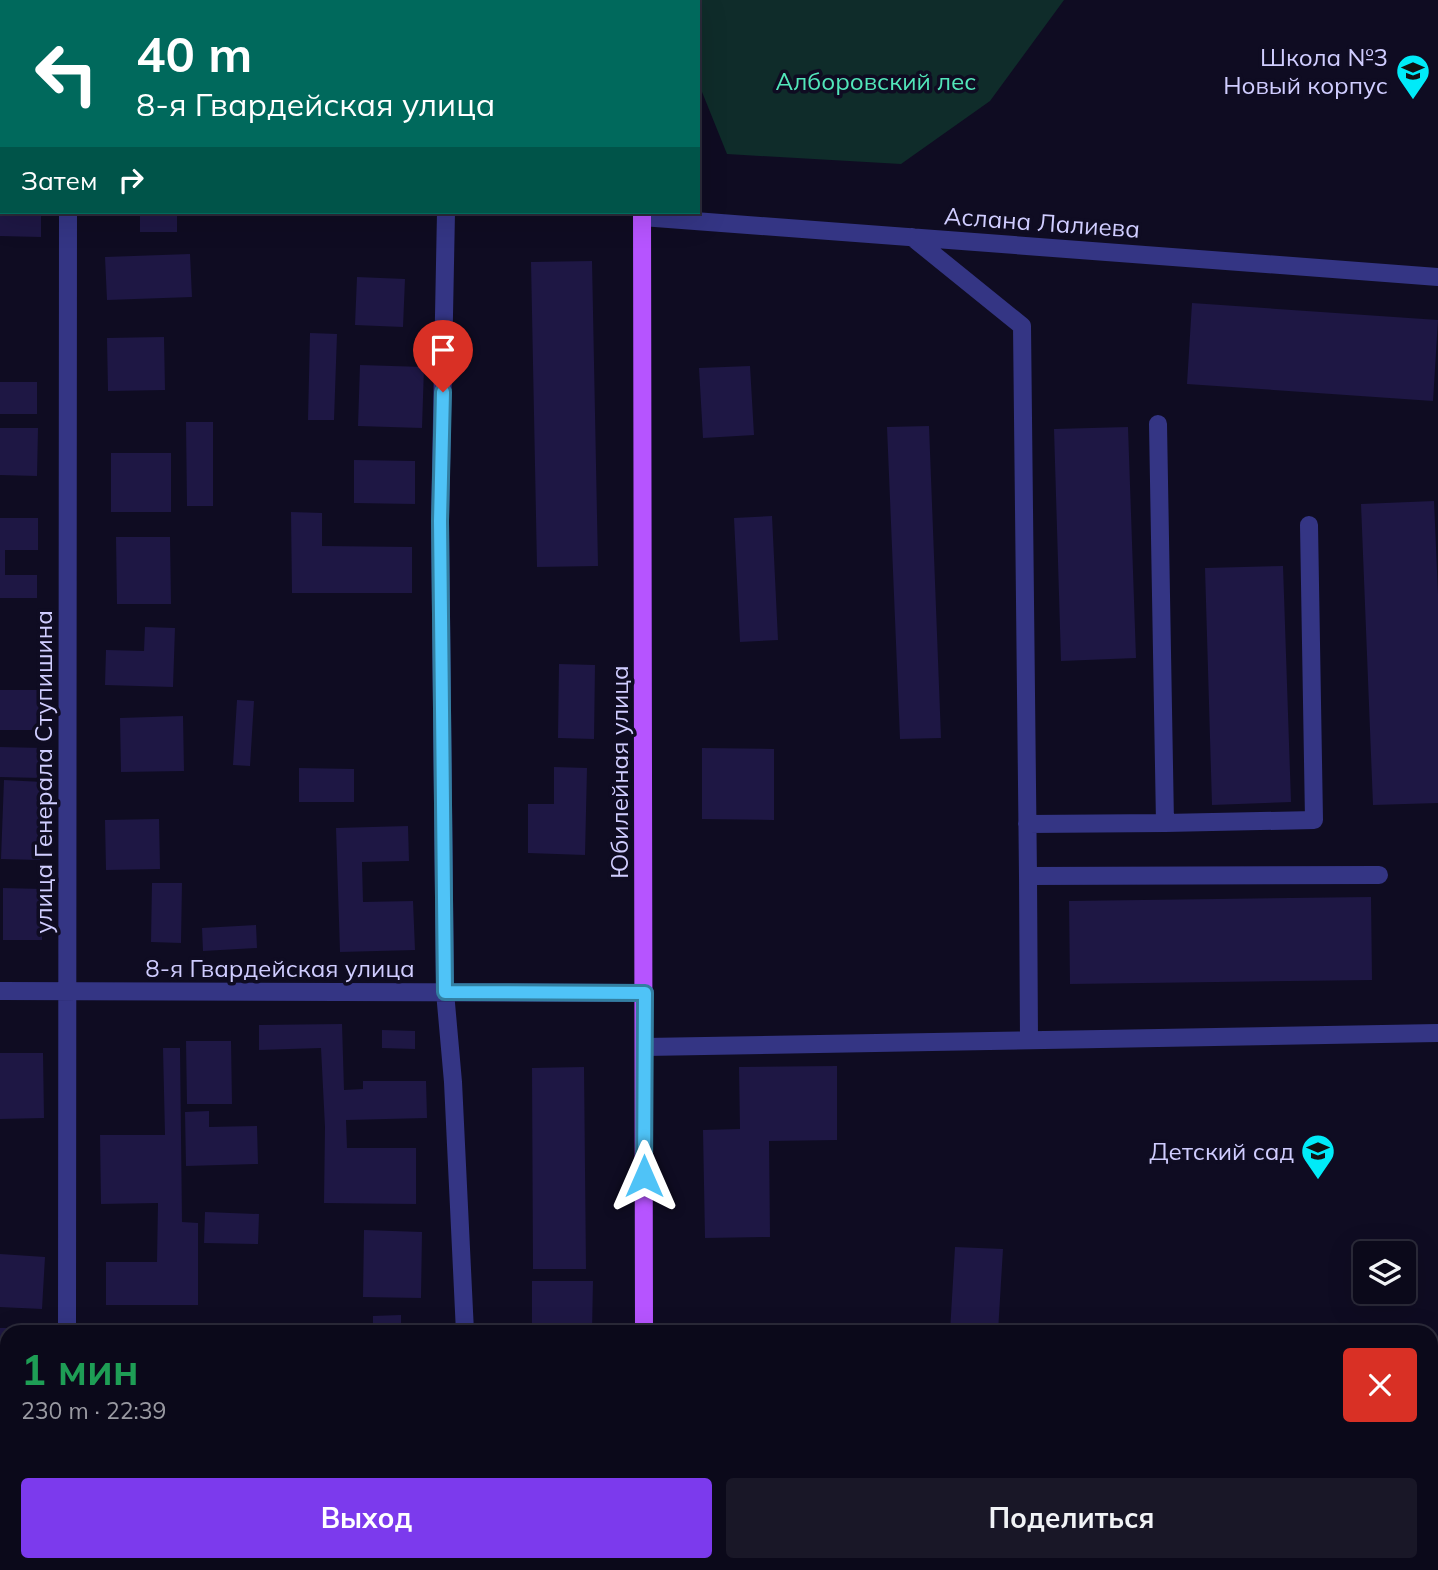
<!DOCTYPE html>
<html lang="ru">
<head>
<meta charset="utf-8">
<style>
	body { margin:0; font-family:Mulish,sans-serif; background:#191727; color:#f1f3f6; height:100vh; display:flex; flex-direction:column; font-size:26px; white-space:nowrap }
	* { box-sizing:border-box; margin:0 }
	p { font-size:23px; color:#9a9aa2 }
	.icon { flex:none; width:38px; height:38px; fill:none; stroke:currentColor; stroke-width:2; stroke-linecap:round; stroke-linejoin:round }
	.map { position:relative; flex:1; overflow:hidden }
	.panel { position:absolute; left:0px; top:1325px; width:1438px; height:247px; display:flex; flex-direction:column; background:#0b091a; border-radius:21px 21px 0 0; box-shadow:0 7px 28px #0002,0 0 0 2px #2b2a39 }
	.panel>* { flex:none }
	.guide { position:absolute; left:0px; top:0px; width:700px; height:214px; box-shadow:0 7px 28px #0002,0 0 0 2px #2b2a39; background:#00695c; color:#fff; overflow:hidden }
	.tools { position:absolute; left:1353px; top:1241px; display:grid; gap:14px }
	.tools a { display:grid; place-items:center; width:63px; height:63px; border-radius:7px; background:#0b091a; box-shadow:0 7px 28px #0002,0 0 0 2px #2b2a39; font-size:35px }
	.pin { position:absolute; display:grid; place-items:center; width:60px; height:60px; color:#fff; margin:-72px -30px; border-radius:50% 50% 50% 0; rotate:-45deg; box-shadow:0 0 7px #0007 }
	.pin .icon { rotate:45deg }
	.me { position:absolute; width:77px; margin:-38px; rotate:0deg; stroke-linejoin:round; filter:drop-shadow(0 0 5px #0008) }
	.turn { display:flex; align-items:center; gap:24px; height:147px; padding:0 21px; font-size:32px }
	.turn .icon { width:91px; height:91px; stroke-width:2.5 }
	.turn b { display:block; font-size:49px; line-height:60px }
	.then { display:flex; align-items:center; height:66px; padding:0 21px; background:#0003; gap:14px; font-size:26px }
	.round { display:grid; place-items:center; flex:none; width:74px; height:74px; border-radius:7px; background:#191727 }
	.head { display:flex; align-items:center; justify-content:space-between; height:119px; padding:0 21px }
	h1 { font-size:42px; font-weight:700; line-height:52px; color:#1e9e55 }
	.primary-button { display:flex; gap:14px; margin-top:auto; padding:14px 21px }
	.primary-button a { flex:1; height:80px; border-radius:7px; background:#7c3aed; color:#fff; font-size:28px; font-weight:700; line-height:80px; text-align:center }
	.primary-button a+a { background:#191727; color:#f1f3f6 }
	.map>svg:first-child { display:block }
	.green { fill:#0f2c2a }
	.building { fill:#1e1744 }
	.lines { fill:none; stroke-linecap:round; stroke-linejoin:round }
	.minor { stroke:#343584; stroke-width:18 }
	.major { stroke:#b654ff; stroke-width:18 }
	.route-casing { stroke:#337fa1; stroke-width:18 }
	.route { stroke:#4fc3f7; stroke-width:12 }
	.labels { text-anchor:middle; dominant-baseline:central; stroke-width:7; stroke-linejoin:round; paint-order:stroke }
	.poi-label { font-size:24px; fill:#d0cdff; stroke:#0f0c22; text-anchor:end }
	.park-label { font-size:24px; fill:#52e6ba; stroke:#0f0c22 }
	.street-label { font-size:24px; fill:#d0cdff; stroke:#0f0c22 }
</style>
</head>
<body>
<div class="map">
<svg width="1438" height="1570" viewBox="0 0 1438 1570">
	<rect width="100%" height="100%" fill="#0f0c22"/>
	<path class="green" d="M666,0H1064L990,101L901,164L727,154L698,82V2Z"/>
	<path class="building" d="M0,212H41V237L0,236Z
		M113,212H177V232H140V215H113Z
		M190,254L192,297L107,300L105,257Z
		M592,261L598,566L537,567L531,262Z
		M357,277L405,279L403,327L355,325Z
		M1192,303L1438,320L1433,401L1187,384Z
		M310,333L337,334L334,420H308Z
		M164,337L165,390L108,391L107,338Z
		M360,365L424,367L422,428L358,426Z
		M750,366L754,435L703,438L699,368Z
		M0,382H37V414H0Z
		M186,422H213V506H187Z
		M929,426L941,738L900,739L887,427Z
		M1128,427L1136,658L1061,661L1054,429Z
		M0,428H38L37,476L0,475Z
		M111,453H171V512H111Z
		M354,460L415,461V504L354,503Z
		M1434,501L1438,594V803L1373,805L1361,504Z
		M291,512L322,513V546L412,547V593H292Z
		M772,516L778,640L740,642L734,518Z
		M0,518H38V550H5V575H37V598H0Z
		M116,537H170L171,604H117Z
		M1283,566L1291,802L1212,805L1205,568Z
		M145,627L175,628L173,687L105,685L106,650L144,651Z
		M559,664L595,665L594,739L558,738Z
		M0,690H38L39,730H0Z
		M237,700L254,701L250,766L233,765Z
		M183,716L184,771L121,772L120,718Z
		M0,747L42,748L41,778L0,777Z
		M702,748L774,749V820L702,819Z
		M554,767L587,768L585,855L528,853V804H554Z
		M299,768L354,769V802H299Z
		M4,780L43,782L40,860L1,859Z
		M159,819L160,869L106,870L105,820Z
		M408,826L409,861L362,862L363,902L413,901L415,950L340,952L336,828Z
		M152,883H182L181,943L151,942Z
		M3,888L42,889V940H3Z
		M1371,897L1372,980L1070,984L1069,901Z
		M256,925L257,948L203,951L202,928Z
		M342,1024L344,1090L363,1089V1081H426L427,1118L346,1120L347,1148H416V1204L324,1203L325,1127L321,1048L259,1050V1025Z
		M382,1030L415,1031V1049L382,1048Z
		M186,1041H231L232,1104H187Z
		M163,1048H180L182,1222L198,1223V1305H106V1262H157L158,1203L101,1204L100,1135H165Z
		M0,1053H43L44,1118L0,1119Z
		M837,1066V1140L769,1141L770,1237L705,1238L703,1130L740,1129L739,1067Z
		M584,1067L586,1269H533L532,1068Z
		M209,1111V1127L257,1126L258,1164L186,1166L185,1112Z
		M205,1212L259,1214L258,1244L204,1243Z
		M364,1230L422,1232L421,1298L363,1297Z
		M955,1247L1003,1249L998,1332H950Z
		M0,1254L45,1257L42,1309L0,1307Z
		M532,1281H593L592,1332H532Z
		M401,1315V1332H373V1316Z
		M0,1328H46V1332H7V1391H0Z
		M0,1446H7V1499H0Z
		M0,1513H7V1564H28V1570H0Z
		M184,1564H255V1570H184Z
		M535,1564H591V1570H535Z
		M770,1564H816V1570H770Z
		M1090,1564H1384V1570H1090Z"/>
	<g class="lines">
		<path class="minor" d="M450,2V0
			M446,212L440,521L445,992L453,1082L465,1332
			M642,217L1438,277
			M912,237L1022,326L1028,876
			M1165,823L1314,820L1309,525
			M1027,824L1165,823L1158,424
			M0,991L645,993
			M1029,1040L1028,876L1379,875
			M645,1047L1438,1033
			M67,1332L68,212
			M1432,1487L1438,1486
			M472,1564V1570
			M66,1570V1564"/>
		<path class="major" d="M641,0V2
			M642,212L644,1332
			M644,1570V1564"/>
	</g>
	<g class="lines">
		<g class="route-casing">
			<path id="route" d="M443,392L440,521L445,992L645,993L644,1176"/>
		</g>
		<use href="#route" class="route"/>
	</g>
	<defs>
		<g id="school-pin" transform="scale(1.75)"><path d="M0 17L-7.5 6A9.5 9.5 0 1 1 7.5 6Z" fill="#00ebf8" stroke="#0f0c22"/><path d="M0-5L7-2L0 1L-7-2ZM-4 1L0 2.5L4 1V4Q0 6-4 4Z" fill="#111"/></g>
	</defs>
	<g fill-rule="evenodd">
		<use href="#school-pin" x="1413" y="71"/>
		<use href="#school-pin" x="1318" y="1151"/>
	</g>
	<g class="labels">
		<g class="poi-label">
			<text x="1388" y="57">Школа №3<tspan x="1388" dy="28">Новый корпус</tspan></text>
			<text x="1294" y="1151">Детский сад</text>
		</g>
		<g class="park-label">
			<text x="876" y="81">Алборовский лес</text>
		</g>
		<g class="street-label">
			<text transform="translate(1042 222) rotate(4)">Аслана Лалиева</text>
			<text transform="translate(43 772) rotate(-90)">улица Генерала Ступишина</text>
			<text transform="translate(619 772) rotate(-90)">Юбилейная улица</text>
			<text x="280" y="968">8-я Гвардейская улица</text>
		</g>
	</g>
</svg>
<div class="tools">
<a><svg class="icon" aria-label="layers" viewBox="0 0 24 24"><path d="M12 4l9 5-9 5-9-5zM3 14l9 5 9-5"/></svg></a>
</div>
<div class="pin" style="left:443px;top:392px;background:#d93025"><svg class="icon" aria-label="arrive" viewBox="0 0 24 24"><path d="M6 21V4h12l-3 4 3 4H6"/></svg></div>
<svg class="me" style="left:644px;top:1176px" viewBox="-20 -20 40 40"><path d="M0-17L14 15 0 8-14 15z" fill="#4fc3f7" stroke="#fff" stroke-width="4"/></svg>
<div class="guide">
<div class="turn"><svg class="icon" aria-label="left" viewBox="0 0 24 24"><path d="M17 20v-9H6M10 6l-5 5 5 5"/></svg><div><b>40 m</b>8-я Гвардейская улица</div></div>
<div class="then">Затем<svg class="icon" aria-label="right" viewBox="0 0 24 24"><path d="M7 20v-9h11M14 6l5 5-5 5"/></svg></div>
</div>
<section class="panel">
<div class="head"><div><h1>1 мин</h1><p>230 m · 22:39</p></div><a class="round" style="background:#d93025;color:#fff"><svg class="icon" aria-label="close" viewBox="0 0 24 24"><path d="M6 6l12 12M18 6L6 18"/></svg></a></div>
<div class="primary-button"><a>Выход</a><a>Поделиться</a></div>
</section>
</div>
</body>
</html>
